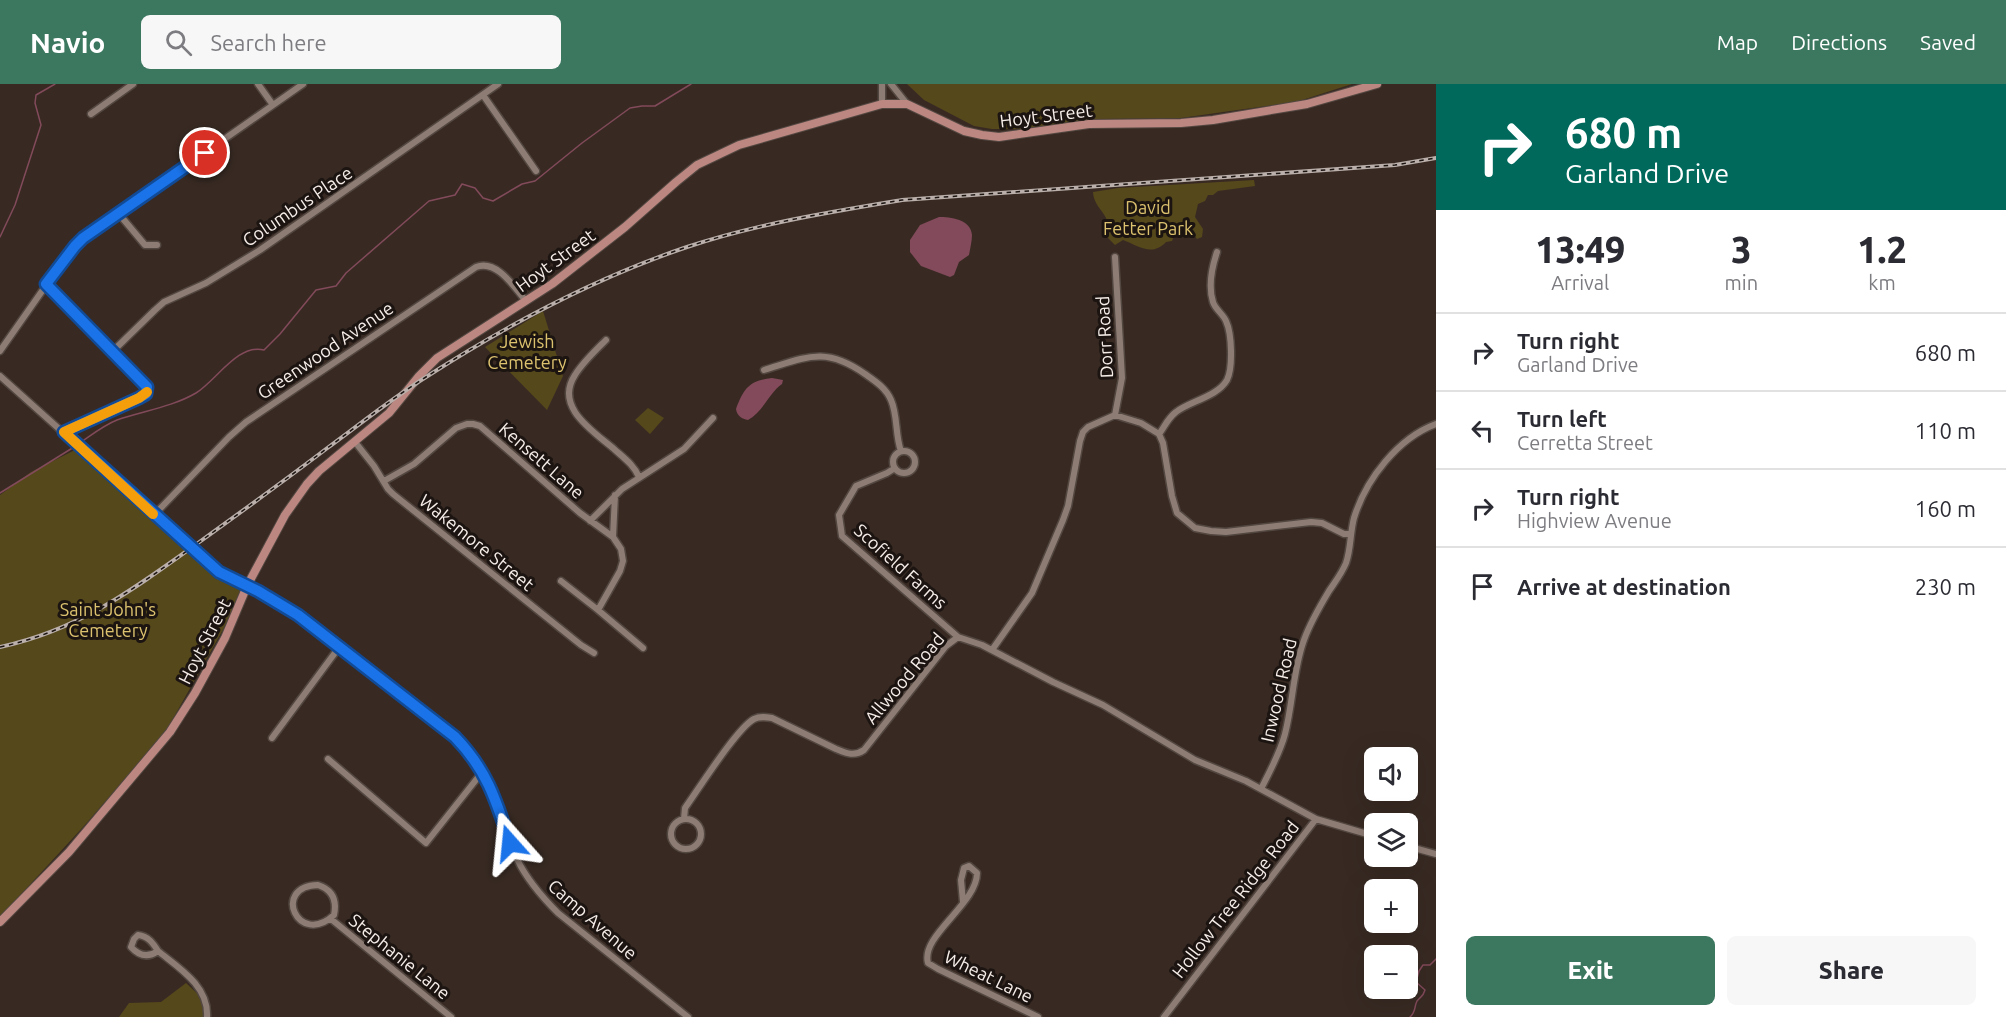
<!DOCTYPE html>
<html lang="en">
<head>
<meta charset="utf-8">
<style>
	body { margin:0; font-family:Ubuntu,sans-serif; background:#f7f7f7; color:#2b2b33; height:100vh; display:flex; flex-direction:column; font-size:22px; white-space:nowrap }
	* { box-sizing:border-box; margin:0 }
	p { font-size:20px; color:#7c7c81 }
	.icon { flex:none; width:33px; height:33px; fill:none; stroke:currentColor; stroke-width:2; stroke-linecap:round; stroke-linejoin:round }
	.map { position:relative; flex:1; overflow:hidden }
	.panel { display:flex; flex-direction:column; background:#fff; width:570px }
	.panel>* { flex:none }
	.hud { background:#00695c; color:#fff; overflow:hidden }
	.fabs { position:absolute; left:1364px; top:663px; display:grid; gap:12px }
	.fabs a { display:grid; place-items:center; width:54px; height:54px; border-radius:9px; background:#fff; box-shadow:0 6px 24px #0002; font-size:30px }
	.pin { position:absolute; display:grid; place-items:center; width:51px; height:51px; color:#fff; margin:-26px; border:3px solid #fff; border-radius:50%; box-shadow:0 2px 6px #0007 }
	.me { position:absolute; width:66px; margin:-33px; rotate:342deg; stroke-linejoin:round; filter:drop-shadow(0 0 4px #0008) }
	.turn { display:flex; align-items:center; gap:21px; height:126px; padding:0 30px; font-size:27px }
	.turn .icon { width:78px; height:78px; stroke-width:2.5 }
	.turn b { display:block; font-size:42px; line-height:51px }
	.eta { display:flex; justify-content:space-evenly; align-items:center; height:102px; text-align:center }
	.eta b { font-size:36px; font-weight:800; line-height:42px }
	.cta { display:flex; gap:12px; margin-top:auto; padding:12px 30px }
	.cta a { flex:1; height:69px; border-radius:9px; background:#3c7760; color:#fff; font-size:24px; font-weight:800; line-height:69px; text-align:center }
	.cta a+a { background:#f7f7f7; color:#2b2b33 }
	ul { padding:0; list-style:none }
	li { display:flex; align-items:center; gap:18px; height:78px; padding:0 30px; border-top:2px solid #e1e1e2 }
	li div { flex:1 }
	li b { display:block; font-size:22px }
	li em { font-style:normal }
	header { display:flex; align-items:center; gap:36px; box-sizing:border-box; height:84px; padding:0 30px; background:#3c7760; color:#fff }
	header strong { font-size:28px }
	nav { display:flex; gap:33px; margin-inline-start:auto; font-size:21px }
	.search { width:420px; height:54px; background:#f7f7f7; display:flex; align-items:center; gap:15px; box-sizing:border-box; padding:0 21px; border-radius:9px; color:#7c7c81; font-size:22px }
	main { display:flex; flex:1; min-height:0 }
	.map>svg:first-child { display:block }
	.green { fill:#55481b }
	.water { fill:#824a5a }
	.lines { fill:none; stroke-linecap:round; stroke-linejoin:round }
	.stream { stroke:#824a5a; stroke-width:1.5 }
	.minor-casing { stroke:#534741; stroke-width:9 }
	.major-casing { stroke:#534741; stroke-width:10 }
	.minor { stroke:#8d7c74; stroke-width:6 }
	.major { stroke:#bb8780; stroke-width:8 }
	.rail-casing { stroke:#baafaa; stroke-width:4 }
	.rail { stroke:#1b1411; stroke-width:1.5; stroke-dasharray:4.5; stroke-linecap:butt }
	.route-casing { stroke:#114b97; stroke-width:15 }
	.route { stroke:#1a73e8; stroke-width:10 }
	.slow { stroke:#f59e0b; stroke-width:10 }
	.labels { text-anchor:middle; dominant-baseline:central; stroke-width:6; stroke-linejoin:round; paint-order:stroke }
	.street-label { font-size:18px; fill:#f6ede8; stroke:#1b1411 }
	.park-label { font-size:18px; fill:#dcc26e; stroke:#1b1411 }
</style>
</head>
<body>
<header>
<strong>Navio</strong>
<div class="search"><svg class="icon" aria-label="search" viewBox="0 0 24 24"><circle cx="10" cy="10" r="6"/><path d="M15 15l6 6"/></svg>Search here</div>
<nav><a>Map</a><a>Directions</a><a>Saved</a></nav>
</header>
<main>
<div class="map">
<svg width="1436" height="933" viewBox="0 0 1436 933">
	<rect width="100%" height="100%" fill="#382a23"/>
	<path class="green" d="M907,0H1352L1296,18L1223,28L1181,34L1100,35L1017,45H992L974,42L924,16Z
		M1254,96L1255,102L1218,107L1213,111H1208L1205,117L1198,120L1195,133L1203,145L1202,153L1197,155L1194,151L1183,148L1175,150L1172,157L1166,158C1152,173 1139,162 1123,156L1115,161L1107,153C1114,130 1094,127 1093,108L1118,104Z
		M543,227L563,292L547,326L485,263Z
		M648,324L664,334L650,350L635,336Z
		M79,364L131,414L225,497L243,505L224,544L166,647L84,742L0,833V411L31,388Z
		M186,899L201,913L204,933H119L129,919L161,918Z"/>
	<path class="water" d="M939,133C950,133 971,135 972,151C972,157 970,165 969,171L959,178L954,191L950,193L921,182L910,168V156L920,141Z
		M772,294L783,296L782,300C769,309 763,328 748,336C742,335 737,332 736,325C744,304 749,297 772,294Z"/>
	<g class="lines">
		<path class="stream" d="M0,153L15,121L41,41L35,19L36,11L55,0
			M78,360C90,352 104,341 117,336C143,327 172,323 196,309C216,297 238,259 264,266L280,250L316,206L336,202L346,189L429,117L455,111L462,100L475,104L483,114L493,117L522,100L535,97L582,59L630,24L642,22H655L691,0
			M0,409L74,363
			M1410,933C1416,928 1414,923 1417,917C1421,912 1423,913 1425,906L1416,898L1419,887L1423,881H1430L1436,875"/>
		<g class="minor-casing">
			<path id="minor" d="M258,0L273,21
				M891,0L907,20
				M483,11L536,87
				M882,20V0
				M91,30L133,0
				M119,130L145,161H157
				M1115,173L1122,294L1115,331
				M47,200L147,303L146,310L139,314L64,348
				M606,256C595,267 583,278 575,291C554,323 593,347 614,365C624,374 634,381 639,393
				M0,267L47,200L75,162L83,154L303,0
				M113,267L155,226L164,218L206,199L260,166L498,0
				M764,286C807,273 825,262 865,290C875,297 886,304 891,316C898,332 895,351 901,367
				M0,292L219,488L258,507L298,531L455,653C471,670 484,688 493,710C502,731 506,754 517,775C527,796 542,813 558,829L688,933
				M1159,350C1165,342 1168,334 1176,328C1190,317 1217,313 1227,296C1233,284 1232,250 1226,237C1223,230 1215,225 1213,218C1208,202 1212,183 1217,168
				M355,358L374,382L388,405L393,410L581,561L594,569
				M893 378a11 11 0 1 1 22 0a11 11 0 1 1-22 0Z
				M895,384L887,389L856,402L839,431L842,452L958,553L982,561L1053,598L1103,621L1195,676L1246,697L1316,735
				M384,397L414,380L456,344L467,340H473L480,342L580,429L613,453L621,465L623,477L620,487L598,526L561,497
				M154,431L229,353L246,338L476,183C497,175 514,203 526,217
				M590,437L622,405L684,365L713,334
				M613,453L615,411
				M598,526L643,564
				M992,566L1032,509L1063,436L1068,422L1080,357L1083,348L1088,343L1115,331L1141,339L1159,350L1163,359L1172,412L1177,429L1195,444L1211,447L1226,448L1311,438L1322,439L1344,450H1350
				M272,654L340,562
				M328,675L426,759L483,687
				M1261,705C1270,687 1280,669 1285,650C1293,619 1293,586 1304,556C1310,539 1320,522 1329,507C1335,498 1342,489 1346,479C1351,465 1350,449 1354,434C1366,395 1398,354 1436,340
				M671 750a15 15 0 1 1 30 0a15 15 0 1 1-30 0Z
				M684,735L685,724C698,706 737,644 754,635C760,632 766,633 772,634L836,665C846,669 854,673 864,666L946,562L958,553
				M1407,762L1436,770
				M318,801C333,806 337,817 334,831C298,864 271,802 318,801Z
				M963,818L961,796L964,784L969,782L977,789C977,820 920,852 928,879L938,885L1038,933
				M331,835L451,933
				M138,851C148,852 153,859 158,867C148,874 139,872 131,863L134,855Z
				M158,867C179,884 209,902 207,933
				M1164,933L1316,735L1374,752"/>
		</g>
		<g class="major-casing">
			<path id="major" d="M0,838L69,768L170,648L195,609L225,554L247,502L285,431L307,400L319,387L389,329L419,292L437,274L552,200L625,143L676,98L697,81L739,61L882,20H907L964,47L982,51L999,53L1089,40L1181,39L1213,36L1307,20L1377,0"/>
		</g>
		<use href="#minor" class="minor"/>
		<use href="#major" class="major"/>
		<g class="rail-casing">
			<path id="rail" d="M0,563C79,546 134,505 198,459C241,428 284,397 326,365C359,341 391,315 426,293C507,241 595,194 687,163C756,140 830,128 902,116L1395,81L1436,74"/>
		</g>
		<use href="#rail" class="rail"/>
	</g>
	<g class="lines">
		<g class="route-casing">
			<path id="route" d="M205,69L83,154L75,162L46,200L147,303L146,310L139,314L64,348L219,488L258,507L298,531L455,653C487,686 496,716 510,759"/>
		</g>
		<use href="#route" class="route"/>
		<path class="slow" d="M147,308L139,314L64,348L153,430"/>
	</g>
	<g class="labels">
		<g class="street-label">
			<text transform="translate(1046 31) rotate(-7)">Hoyt Street</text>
			<text transform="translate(297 122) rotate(-34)">Columbus Place</text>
			<text transform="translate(555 176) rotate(-36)">Hoyt Street</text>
			<text transform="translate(1104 253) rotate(-93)">Dorr Road</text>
			<text transform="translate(325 266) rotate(-34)">Greenwood Avenue</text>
			<text transform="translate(542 376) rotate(41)">Kensett Lane</text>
			<text transform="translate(477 458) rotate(39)">Wakemore Street</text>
			<text transform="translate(901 482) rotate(42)">Scofield Farms</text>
			<text transform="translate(204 557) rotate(-63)">Hoyt Street</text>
			<text transform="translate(904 594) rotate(-50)">Allwood Road</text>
			<text transform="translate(1278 606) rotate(-77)">Inwood Road</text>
			<text transform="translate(1235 815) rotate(-52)">Hollow Tree Ridge Road</text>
			<text transform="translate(593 835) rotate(41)">Camp Avenue</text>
			<text transform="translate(400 872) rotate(39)">Stephanie Lane</text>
			<text transform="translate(989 892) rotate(26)">Wheat Lane</text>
		</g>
		<g class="park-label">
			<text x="1148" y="123">David<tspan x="1148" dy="21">Fetter Park</tspan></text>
			<text x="527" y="257">Jewish<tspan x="527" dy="21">Cemetery</tspan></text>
			<text x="108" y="525">Saint John's<tspan x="108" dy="21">Cemetery</tspan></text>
		</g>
	</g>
</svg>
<div class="fabs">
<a><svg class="icon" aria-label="sound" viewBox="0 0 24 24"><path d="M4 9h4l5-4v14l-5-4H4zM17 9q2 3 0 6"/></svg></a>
<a><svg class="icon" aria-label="layers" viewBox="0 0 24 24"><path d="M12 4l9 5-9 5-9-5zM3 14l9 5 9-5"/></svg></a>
<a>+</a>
<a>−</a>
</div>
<div class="pin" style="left:205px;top:69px;background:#d93025"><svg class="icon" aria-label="arrive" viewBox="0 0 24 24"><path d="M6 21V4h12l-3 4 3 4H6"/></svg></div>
<svg class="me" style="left:510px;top:759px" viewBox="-20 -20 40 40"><path d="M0-17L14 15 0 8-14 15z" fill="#1a73e8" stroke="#fff" stroke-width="4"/></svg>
</div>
<section class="panel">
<div class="hud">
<div class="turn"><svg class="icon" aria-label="right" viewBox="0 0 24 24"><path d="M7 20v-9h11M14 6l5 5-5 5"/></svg><div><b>680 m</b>Garland Drive</div></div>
</div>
<div class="eta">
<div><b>13:49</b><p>Arrival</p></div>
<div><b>3</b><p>min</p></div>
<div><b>1.2</b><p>km</p></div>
</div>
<ul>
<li><svg class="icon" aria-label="right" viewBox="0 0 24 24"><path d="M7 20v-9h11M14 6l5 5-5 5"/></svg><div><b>Turn right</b><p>Garland Drive</p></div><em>680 m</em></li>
<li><svg class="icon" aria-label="left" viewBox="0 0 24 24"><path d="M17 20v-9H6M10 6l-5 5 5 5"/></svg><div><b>Turn left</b><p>Cerretta Street</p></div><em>110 m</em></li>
<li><svg class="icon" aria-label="right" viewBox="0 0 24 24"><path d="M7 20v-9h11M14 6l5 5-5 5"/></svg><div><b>Turn right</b><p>Highview Avenue</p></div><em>160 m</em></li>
<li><svg class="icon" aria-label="arrive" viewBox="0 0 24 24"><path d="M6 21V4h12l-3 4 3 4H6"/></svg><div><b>Arrive at destination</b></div><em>230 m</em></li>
</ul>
<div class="cta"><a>Exit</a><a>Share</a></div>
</section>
</main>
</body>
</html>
